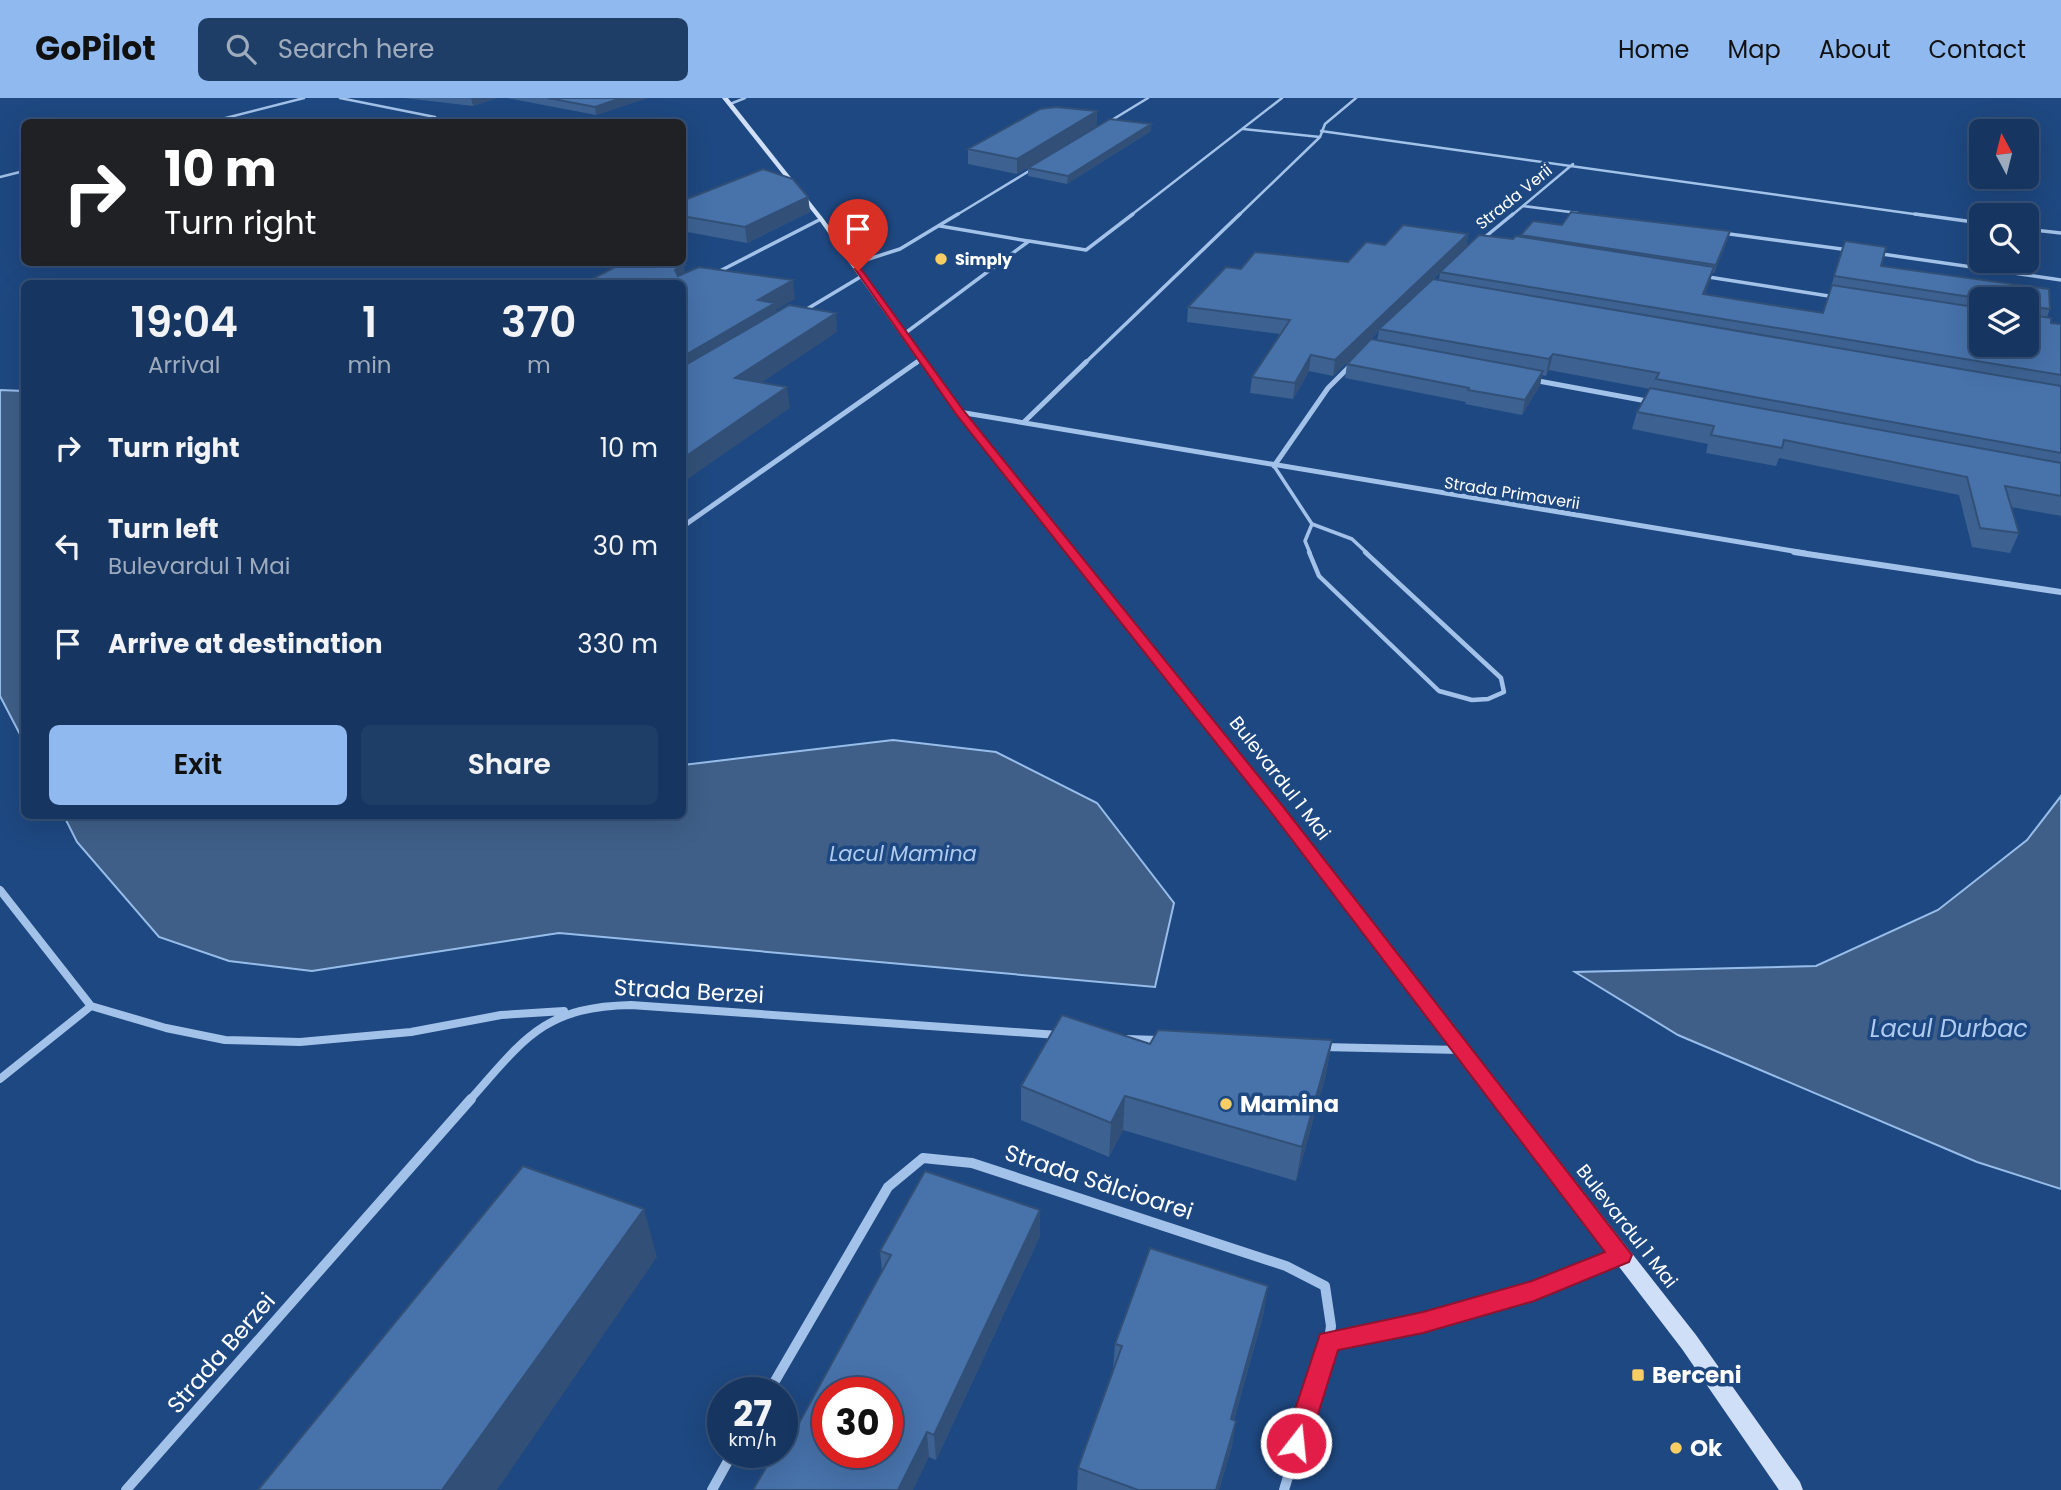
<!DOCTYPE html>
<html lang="en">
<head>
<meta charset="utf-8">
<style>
	body { margin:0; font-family:Poppins,sans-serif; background:#1f3e67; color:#f1f3f6; height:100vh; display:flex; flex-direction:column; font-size:26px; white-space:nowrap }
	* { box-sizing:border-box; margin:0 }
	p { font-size:23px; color:#9eabbd }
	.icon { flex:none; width:38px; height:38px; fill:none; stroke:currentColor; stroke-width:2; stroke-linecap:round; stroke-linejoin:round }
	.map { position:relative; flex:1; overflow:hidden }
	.drawer { position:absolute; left:21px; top:182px; width:665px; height:539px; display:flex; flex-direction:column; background:#163661; border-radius:10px; box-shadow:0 7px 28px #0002,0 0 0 2px #355076 }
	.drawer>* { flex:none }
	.top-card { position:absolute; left:21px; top:21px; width:665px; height:147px; border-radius:10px; box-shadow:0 7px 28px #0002,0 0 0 2px #355076; background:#202124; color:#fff; overflow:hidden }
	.needle { width:46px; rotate:353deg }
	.controls { position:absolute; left:1969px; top:21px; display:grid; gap:14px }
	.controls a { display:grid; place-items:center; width:70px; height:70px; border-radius:10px; background:#163661; box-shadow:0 7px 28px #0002,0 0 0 2px #355076; font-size:35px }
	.speed { position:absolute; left:707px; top:1279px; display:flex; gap:14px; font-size:35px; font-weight:700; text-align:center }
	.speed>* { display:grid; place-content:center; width:91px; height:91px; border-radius:50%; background:#163661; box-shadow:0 7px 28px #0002,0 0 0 2px #355076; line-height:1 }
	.speed small { font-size:18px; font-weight:400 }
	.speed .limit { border:10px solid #d22; background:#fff; color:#111 }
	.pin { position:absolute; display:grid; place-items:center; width:60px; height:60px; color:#fff; margin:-72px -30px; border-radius:50% 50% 50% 0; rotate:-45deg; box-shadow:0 0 7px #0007 }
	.pin .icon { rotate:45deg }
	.me { position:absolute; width:77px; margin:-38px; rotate:16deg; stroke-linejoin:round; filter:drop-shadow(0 0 5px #0008) }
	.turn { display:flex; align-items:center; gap:24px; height:147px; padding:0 28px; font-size:32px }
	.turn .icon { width:91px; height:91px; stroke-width:2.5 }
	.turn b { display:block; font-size:49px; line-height:60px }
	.eta { display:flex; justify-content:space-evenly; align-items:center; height:119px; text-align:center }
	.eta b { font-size:42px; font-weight:600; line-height:49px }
	.primary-button { display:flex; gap:14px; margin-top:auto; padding:14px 28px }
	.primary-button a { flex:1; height:80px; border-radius:10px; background:#90b9f0; color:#111; font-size:28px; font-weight:600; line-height:80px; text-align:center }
	.primary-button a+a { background:#1f3e67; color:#f1f3f6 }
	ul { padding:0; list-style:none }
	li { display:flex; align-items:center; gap:21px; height:98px; padding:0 28px }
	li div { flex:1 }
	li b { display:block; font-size:26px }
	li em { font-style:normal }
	header { display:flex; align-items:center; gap:42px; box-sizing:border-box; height:98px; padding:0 35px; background:#90b9f0; color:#111 }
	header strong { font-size:33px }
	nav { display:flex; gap:38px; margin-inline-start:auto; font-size:24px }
	.search { width:490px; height:63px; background:#1f3e67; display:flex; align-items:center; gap:18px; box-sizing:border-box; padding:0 24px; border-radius:10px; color:#9eabbd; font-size:26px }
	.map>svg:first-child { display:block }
	.water { fill:#3f5f88; stroke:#97bdea; stroke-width:2 }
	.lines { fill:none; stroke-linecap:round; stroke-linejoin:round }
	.lane-far1 { stroke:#a3c2e9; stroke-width:3.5 }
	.lane { stroke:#a3c2e9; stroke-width:4.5 }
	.street-far5 { stroke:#a3c2e9; stroke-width:2.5 }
	.street-far4 { stroke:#a3c2e9; stroke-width:3.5 }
	.street-far3 { stroke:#a3c2e9; stroke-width:5 }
	.street-far2 { stroke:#a3c2e9; stroke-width:6 }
	.street-far1 { stroke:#a3c2e9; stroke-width:8 }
	.street { stroke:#a3c2e9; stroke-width:10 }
	.secondary { fill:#cedff7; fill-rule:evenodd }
	.wall { fill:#3d6292; fill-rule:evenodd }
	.shaded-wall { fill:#325077 }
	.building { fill:#4772aa; stroke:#325077; stroke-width:2; fill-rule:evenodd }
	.route { fill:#e11d48; stroke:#92132f; stroke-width:2 }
	.poi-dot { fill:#f7ce63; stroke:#1e4881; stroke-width:2.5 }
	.labels { text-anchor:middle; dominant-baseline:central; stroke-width:7; stroke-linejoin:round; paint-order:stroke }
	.far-street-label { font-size:16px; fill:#fff; stroke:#1e4881 }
	.far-poi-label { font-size:16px; font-weight:bold; fill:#fff; stroke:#1e4881; text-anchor:start }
	.street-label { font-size:19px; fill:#fff; stroke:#1e4881 }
	.water-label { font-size:21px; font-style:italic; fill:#afccf0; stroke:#1e4881 }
	.near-street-label { font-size:23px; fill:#fff; stroke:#1e4881 }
	.near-poi-label { font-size:23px; font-weight:bold; fill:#fff; stroke:#1e4881; text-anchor:start }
	.near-water-label { font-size:24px; font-style:italic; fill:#afccf0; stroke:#1e4881 }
</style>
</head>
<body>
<header>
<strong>GoPilot</strong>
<div class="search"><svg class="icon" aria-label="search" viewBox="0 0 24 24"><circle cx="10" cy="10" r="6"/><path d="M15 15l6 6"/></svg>Search here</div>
<nav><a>Home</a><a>Map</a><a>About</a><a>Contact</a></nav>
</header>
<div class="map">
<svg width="2061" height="1392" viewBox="0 0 2061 1392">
	<rect width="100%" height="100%" fill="#1e4881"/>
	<path class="water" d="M0,292L24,293V644L0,598Z
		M893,642L996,654L1097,705L1174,805L1155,889L559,835L312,873L229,863L159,839L77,744L64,718H682L683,667Z
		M2061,698V1091L1977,1064L1678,937L1575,874L1816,868L1938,812L2027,742Z"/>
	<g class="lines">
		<path class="lane-far1" d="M1274,368L1312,426
			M1312,426L1352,441L1367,455
			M1310,455L1305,443L1312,426"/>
		<path class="lane" d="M1309,454L1319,478L1439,593L1472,602L1488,601L1504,594L1501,580L1365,454"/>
		<path class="street-far5" d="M340,0L435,19
			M730,6L745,0
			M210,24L304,0
			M1107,25L1148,0
			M1243,31L1320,39
			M1321,33L1928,118
			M0,79L24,73
			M1523,108L1578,115
			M955,118L1034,70
			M1130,118L1282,0
			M1238,118L1320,39L1325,26L1356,0
			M1511,118L1573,66"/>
		<path class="street-far4" d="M1915,116L1981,125
			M940,128L1028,143
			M2026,131L2061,135
			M1722,135L1849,152
			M1479,144L1513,116
			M1875,155L2061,182
			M853,166L900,151L958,116
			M714,176L821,121
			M1702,178L1835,199
			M802,214L862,178
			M904,236L1029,143L1086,152L1133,116
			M915,266L922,261
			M1084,266L1240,116"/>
		<path class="street-far3" d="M1533,282L1652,304
			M959,314L1805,455
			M1024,324L1086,264
			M1274,368L1328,290L1352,266
			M682,429L917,264"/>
		<path class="street-far2" d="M1794,454L2061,494"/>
		<path class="street-far1" d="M0,792L91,908L166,930L225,942L300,944L411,934L501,917L564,913
			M1126,941L1159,942
			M1322,949L1460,952
			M0,981L91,908
			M469,1003C524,941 543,909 631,907L1058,937"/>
		<path class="street" d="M1329,1243L1423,1224L1534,1193L1619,1158
			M768,1295L888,1089L923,1060L972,1065L1286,1168L1325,1188L1331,1228L1329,1243L1284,1392
			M126,1392L471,1001
			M712,1392L733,1354"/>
		<path class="secondary" d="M722,0H728L823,120L962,312L1284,712L1696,1237L1800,1384L1803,1392H1779L1682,1251L1274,718L956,316L819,122Z"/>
	</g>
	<path class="wall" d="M404,0H497L473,8Z
		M507,0H647L596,17Z
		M1097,27L1017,76L968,66V51Z
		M1151,33L1067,86L1028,78V70Z
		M808,99L810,114L747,145L682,133V103Z
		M1571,114L1730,133L1728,141L1714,175H1712L1705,196L1823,215L1845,143L1886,149L1881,168L2049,191L2050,211L2047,219L2051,220V225L2061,226V418L2011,409L2019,435L2010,455L1972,449L1959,397L1779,360L1776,368L1706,355L1708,346L1632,331L1637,314L1650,291L1549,272L1546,278L1542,277L1540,287L1522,317L1465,306L1466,304L1345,280L1347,266L1371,241L1377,242L1379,233L1333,278L1309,273L1293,301L1250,295L1252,279L1280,236L1187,224L1188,209L1226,169L1241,171L1255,154L1348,164L1366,144L1385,147L1403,127L1468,136L1466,150L1462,153L1479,137L1513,141L1516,138L1521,139V137L1533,123L1562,127ZM1440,174L1439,182L1433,181ZM1981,201H2026V247H1981Z
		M1332,942L1326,976L1296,1083L1123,1032L1109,1059L1021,1022V988L1150,946Z
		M1040,1112V1138L936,1362L929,1359L787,1347L882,1174L880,1153Z
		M1264,1214L1234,1322L1232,1348L1219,1392H1077L1078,1370L1113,1271L1115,1246Z"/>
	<path class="shaded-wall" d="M471,0H497L473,8Z
		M621,0H647L596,17L595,9Z
		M1097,13V27L1017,76V61Z
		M1151,26V33L1067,86L1068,78Z
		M808,99L810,114L747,145L745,129Z
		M1730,133L1728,141L1714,175L1716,167Z
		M1468,136L1466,150L1381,232L1379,231V233L1333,278L1335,262Z
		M684,167L686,185L682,187L675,172Z
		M1714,169L1710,184L1698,211L1703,196Z
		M793,182L795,201L776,212L777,224L682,281V259L758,202Z
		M836,215L837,234L737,301L735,280Z
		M1553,256L1549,272L1546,278L1549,261Z
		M1311,257L1309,273L1293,301L1295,285Z
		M1543,273L1540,287L1522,317L1525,302Z
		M787,289L790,310L682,385V361Z
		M1332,942L1326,976L1296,1083L1302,1049Z
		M1125,998L1123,1032L1109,1059L1111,1025Z
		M644,1111L657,1159L497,1392H442Z
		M1040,1112V1138L936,1362L934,1337Z
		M1268,1188L1264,1214L1227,1346L1231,1321Z
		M1236,1323L1232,1348L1219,1392H1216Z
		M927,1334L929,1359L913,1392H898Z"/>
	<path class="building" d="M548,0H621L595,9Z
		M1056,9L1097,13L1017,61L968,51L1040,11Z
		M1110,21L1151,26L1068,78L1028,70Z
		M763,71L793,81L808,99L745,129L682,118V103Z
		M1571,114L1730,133L1716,167L1521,137L1533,123L1562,127Z
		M1403,127L1468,136L1335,262L1311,257L1295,285L1252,279L1290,222L1188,209L1226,169L1241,171L1255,154L1348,164L1366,144L1385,147Z
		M1479,137L1513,141L1516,138L1714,169L1703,196L1823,215L1832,187L1981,210V247H2026V201H1983L1834,178L1845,143L1886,149L1881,168L2049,191L2050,211L2033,209L2028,213L2032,217L2051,220V225L2061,226V277L1440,174Z
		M625,164H667L684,167L675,172L678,178L699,169L793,182L758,202L775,205L682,259V186H582Z
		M1433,181L2061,288V355L1656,281L1659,275L1553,256L1549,261L1379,231Z
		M789,207L836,215L735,280L787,289L682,361V269Z
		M1371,241L1543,273L1525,302L1468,292L1469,290L1347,266Z
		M1650,290L2061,365V398L2005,388L2019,435L1980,430L1967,379L1784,342L1782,350L1711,337L1714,328L1637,314Z
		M1062,917L1150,946L1158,932L1332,942L1302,1049L1125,998L1111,1025L1021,988Z
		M523,1068L644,1111L442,1392H258Z
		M925,1073L1040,1112L934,1337L927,1334L898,1392H753L775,1354H782V1345L787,1347L891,1157L880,1153ZM828,1295H887V1354H828Z
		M1150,1150L1268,1188L1231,1321L1236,1323L1216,1392H1138L1078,1370L1122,1248L1115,1246Z"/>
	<path class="route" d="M855,171H861L963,312L1285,711L1632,1157L1629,1164L1534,1203L1423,1235L1338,1252L1309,1345L1305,1354L1296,1357L1288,1354L1284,1345L1320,1236L1423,1214L1532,1183L1605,1154L1274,718L956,316Z"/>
	<g class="poi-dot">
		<circle cx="941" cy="161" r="7"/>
		<circle cx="1226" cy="1006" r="7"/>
		<rect x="1631" y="1270" width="14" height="14" rx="3.5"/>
		<circle cx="1676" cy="1350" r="7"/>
	</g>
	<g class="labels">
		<g class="far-street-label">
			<text transform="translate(1514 99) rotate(-39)">Strada Verii</text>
			<text transform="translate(1512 395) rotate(9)">Strada Primaverii</text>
		</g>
		<g class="far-poi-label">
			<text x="955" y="161">Simply</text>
		</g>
		<g class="street-label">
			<text transform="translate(1280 680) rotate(52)">Bulevardul 1 Mai</text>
			<text transform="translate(1627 1128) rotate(52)">Bulevardul 1 Mai</text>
		</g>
		<g class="water-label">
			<text x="903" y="755">Lacul Mamina</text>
		</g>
		<g class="near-street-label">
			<text transform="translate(689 893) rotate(3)">Strada Berzei</text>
			<text transform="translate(1099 1084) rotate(18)">Strada Sălcioarei</text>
			<text transform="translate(221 1255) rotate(-49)">Strada Berzei</text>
		</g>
		<g class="near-poi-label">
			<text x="1240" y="1006">Mamina</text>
			<text x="1652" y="1277">Berceni</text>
			<text x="1690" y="1350">Ok</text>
		</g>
		<g class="near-water-label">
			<text x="1949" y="930">Lacul Durbac</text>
		</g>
	</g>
</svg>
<div class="controls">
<a><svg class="needle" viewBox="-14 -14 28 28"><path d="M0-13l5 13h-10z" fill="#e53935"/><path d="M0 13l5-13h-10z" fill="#9eabbd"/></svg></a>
<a><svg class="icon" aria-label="search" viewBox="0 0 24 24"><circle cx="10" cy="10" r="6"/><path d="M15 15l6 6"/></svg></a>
<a><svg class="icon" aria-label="layers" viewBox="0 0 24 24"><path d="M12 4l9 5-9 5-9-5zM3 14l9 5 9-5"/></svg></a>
</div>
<div class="speed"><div>27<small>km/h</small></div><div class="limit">30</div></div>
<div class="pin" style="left:858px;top:173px;background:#d93025"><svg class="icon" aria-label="arrive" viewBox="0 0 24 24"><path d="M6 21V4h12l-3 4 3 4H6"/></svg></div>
<svg class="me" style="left:1296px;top:1345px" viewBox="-20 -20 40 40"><circle r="17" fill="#e11d48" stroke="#fff" stroke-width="3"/><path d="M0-11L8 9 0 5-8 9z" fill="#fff"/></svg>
<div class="top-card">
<div class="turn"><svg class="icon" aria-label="right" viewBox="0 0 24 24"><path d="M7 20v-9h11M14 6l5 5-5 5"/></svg><div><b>10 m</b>Turn right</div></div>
</div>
<section class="drawer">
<div class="eta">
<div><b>19:04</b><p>Arrival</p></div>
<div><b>1</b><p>min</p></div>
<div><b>370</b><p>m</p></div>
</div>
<ul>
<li><svg class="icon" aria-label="right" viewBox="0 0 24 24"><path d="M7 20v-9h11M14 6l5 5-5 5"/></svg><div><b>Turn right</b></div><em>10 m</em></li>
<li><svg class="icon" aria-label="left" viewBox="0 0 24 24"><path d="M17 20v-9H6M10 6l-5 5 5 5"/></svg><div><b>Turn left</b><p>Bulevardul 1 Mai</p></div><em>30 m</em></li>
<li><svg class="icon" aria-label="arrive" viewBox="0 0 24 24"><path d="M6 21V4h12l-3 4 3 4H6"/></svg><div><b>Arrive at destination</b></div><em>330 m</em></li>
</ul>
<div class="primary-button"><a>Exit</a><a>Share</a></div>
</section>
</div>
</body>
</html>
